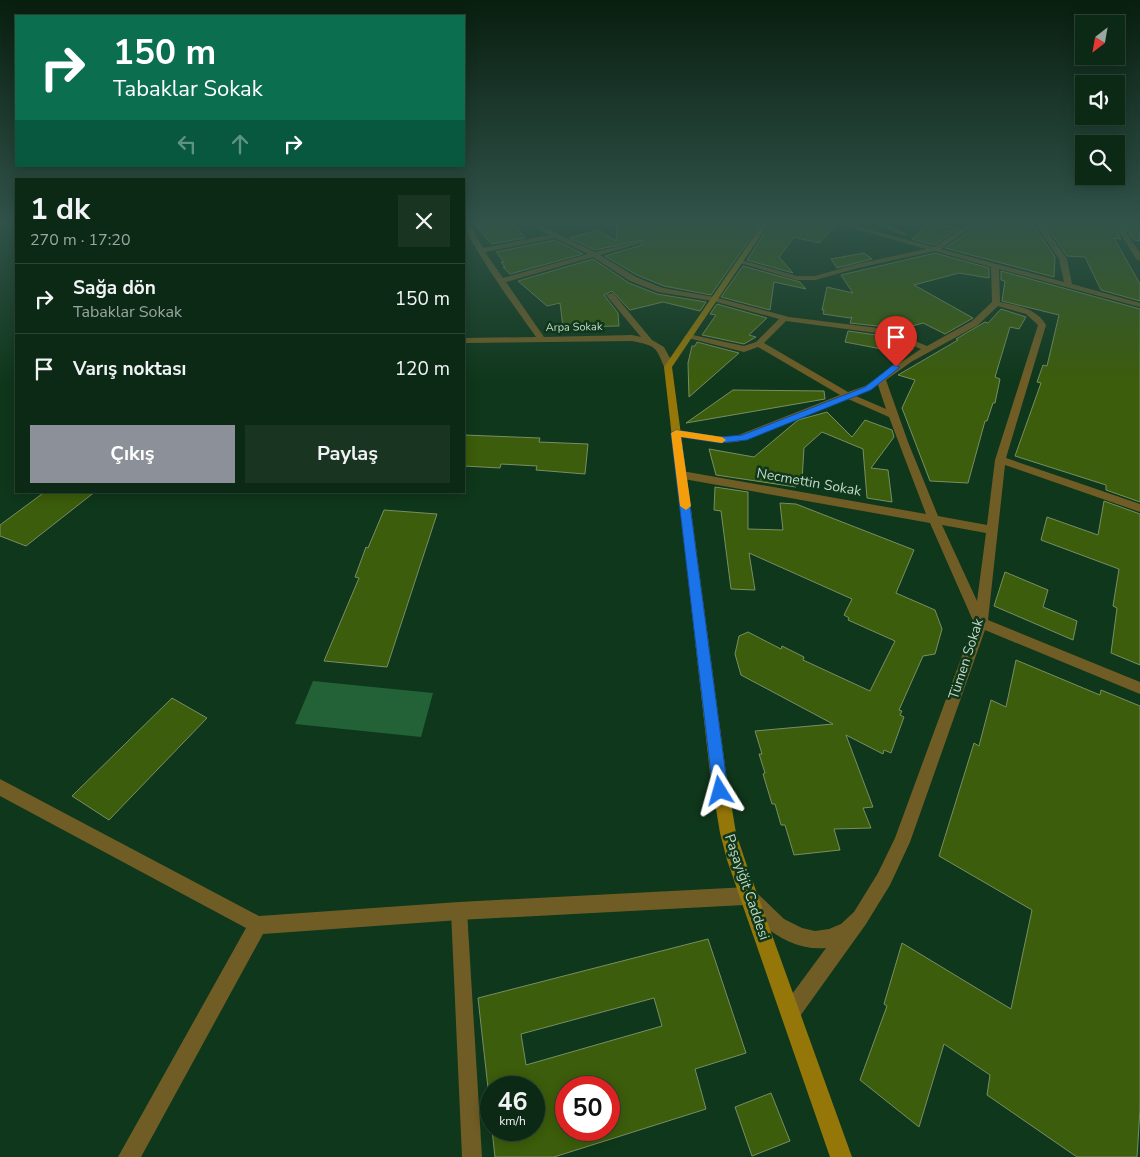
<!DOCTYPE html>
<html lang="tr">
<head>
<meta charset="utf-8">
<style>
	body { margin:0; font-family:"Nunito Sans",sans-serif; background:#193522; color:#f1f3f6; height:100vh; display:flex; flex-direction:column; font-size:19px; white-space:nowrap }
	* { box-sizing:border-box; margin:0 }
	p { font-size:16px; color:#9aa6a0 }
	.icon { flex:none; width:28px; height:28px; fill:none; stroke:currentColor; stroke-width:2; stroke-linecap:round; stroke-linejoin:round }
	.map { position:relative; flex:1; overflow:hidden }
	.panel { position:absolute; left:15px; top:178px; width:450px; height:315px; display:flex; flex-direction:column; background:#0b2914; border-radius:0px; box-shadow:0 2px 12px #0003,0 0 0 1px #2b4534 }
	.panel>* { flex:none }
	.guide { position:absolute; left:15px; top:15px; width:450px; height:152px; border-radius:0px; box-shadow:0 2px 12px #0003,0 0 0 1px #2b4534; background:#0b6e4f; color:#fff; overflow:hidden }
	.needle { width:32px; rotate:211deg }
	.controls { position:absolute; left:1075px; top:15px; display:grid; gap:10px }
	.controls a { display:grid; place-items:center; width:50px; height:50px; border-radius:0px; background:#0b2914; box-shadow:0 2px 12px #0003,0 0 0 1px #2b4534; font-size:25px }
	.speed { position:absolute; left:480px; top:1076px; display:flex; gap:10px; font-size:25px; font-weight:700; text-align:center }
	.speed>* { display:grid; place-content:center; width:65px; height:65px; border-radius:50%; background:#0b2914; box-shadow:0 2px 12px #0003,0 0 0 1px #2b4534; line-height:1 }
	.speed small { font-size:12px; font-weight:400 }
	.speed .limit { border:8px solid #d22; background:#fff; color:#111 }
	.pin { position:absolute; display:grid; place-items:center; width:42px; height:42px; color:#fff; margin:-51px -21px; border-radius:50% 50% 50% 0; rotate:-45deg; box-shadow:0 0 5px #0007 }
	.pin .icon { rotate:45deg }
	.me { position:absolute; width:55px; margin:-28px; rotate:352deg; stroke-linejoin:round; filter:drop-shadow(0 0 4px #0008) }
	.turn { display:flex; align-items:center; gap:18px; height:105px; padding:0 15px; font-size:22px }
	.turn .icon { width:65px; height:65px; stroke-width:2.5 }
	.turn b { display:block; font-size:35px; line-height:42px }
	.lanes { display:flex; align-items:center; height:48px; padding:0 15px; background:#0003; justify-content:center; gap:25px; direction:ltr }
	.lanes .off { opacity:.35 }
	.round { display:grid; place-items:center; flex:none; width:52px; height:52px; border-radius:0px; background:#193522 }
	.overview { display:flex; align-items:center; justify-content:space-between; height:85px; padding:0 15px }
	h1 { font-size:30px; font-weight:700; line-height:38px }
	.action { display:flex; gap:10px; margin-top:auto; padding:10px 15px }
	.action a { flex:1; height:58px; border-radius:0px; background:#8c9099; color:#fff; font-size:20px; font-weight:700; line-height:58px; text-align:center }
	.action a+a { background:#193522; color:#f1f3f6 }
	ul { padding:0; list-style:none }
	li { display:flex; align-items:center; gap:15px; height:70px; padding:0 15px; border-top:1px solid #2b4534 }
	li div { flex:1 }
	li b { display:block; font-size:19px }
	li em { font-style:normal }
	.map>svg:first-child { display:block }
	.green { fill:#236236 }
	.building { fill:#3c5d0b; stroke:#788e64; fill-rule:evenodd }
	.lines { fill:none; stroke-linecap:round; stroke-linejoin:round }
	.service { fill:#705d26; fill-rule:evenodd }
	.minor { fill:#705d26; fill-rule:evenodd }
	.secondary { fill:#957608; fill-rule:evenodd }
	.route { fill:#1a73e8; stroke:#114b97 }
	.slow { fill:#f59e0b }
	.labels { text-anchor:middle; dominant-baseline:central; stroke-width:5; stroke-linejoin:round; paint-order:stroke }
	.far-street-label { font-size:11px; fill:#c4d9c7; stroke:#0f371b }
	.street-label { font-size:14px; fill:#c4d9c7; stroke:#0f371b }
</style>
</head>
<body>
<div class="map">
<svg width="1140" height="1157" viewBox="0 0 1140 1157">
	<rect width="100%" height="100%" fill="#0f371b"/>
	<path class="green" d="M313,681L433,693L421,737L295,724Z"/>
	<path class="building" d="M489,220H512L525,238L491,244L474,222Z
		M617,220H763L711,295L664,286L637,275L605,256L642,245V240L595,250L570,238L598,230L616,241Z
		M773,220H822L835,225L819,243L794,237L779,257L793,273L747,260Z
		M987,220L1032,223L1055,257L1054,277L945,248Z
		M1047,220H1110L1121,239L1114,238L1140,284V301L1101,290L1085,257L1067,256L1045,224L1052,225Z
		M1120,220H1140V241L1134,240Z
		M928,223L959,228L934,245L912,239Z
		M555,240L583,254L510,274L503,267H505L501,262H504L496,252Z
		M864,253L872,259L837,268L831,259Z
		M935,253L989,268V278L959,273L914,285L973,318L945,334L923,323L895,331L886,327L850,323L852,317L850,318L823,314L824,310H822L827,287L853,293L841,275Z
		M593,259L629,283L657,294L706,302L700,311L663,302L630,310L612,291L604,295L618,313L619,326L563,327L560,303L547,306L518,281Z
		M743,266L800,282L806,289L774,282L770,310L721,297Z
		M1001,271L1140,309V502L1106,490V485L1015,456L1041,383L1037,382L1043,365L1047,366L1059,315L1002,301L1005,281L1001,280Z
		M717,304L767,318L749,335L756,337L744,344L702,335L716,315L710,314Z
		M1001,309L1026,317L1019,329L1010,327L995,377L1000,379L995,403H993L987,421H985L968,483L930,481L902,408L915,380L898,375L958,340L956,339L985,322L988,323Z
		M848,331L884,336L894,340L892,351L845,342Z
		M697,342L739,353L689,397L688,363L692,346H695Z
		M733,390L824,391L825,399L686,423Z
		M827,412L852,437L865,420L892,430L894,437L871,468L888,470L892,502L867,498L863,449L822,432L804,448L802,480L796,487L716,475L709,449L754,457L798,420Z
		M464,435L540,438L539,442L588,444L585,474L536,470L537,466L501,464L500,468L464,466Z
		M715,487L748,492V529L783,530L780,503L796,504L914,550L896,593L935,610L942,629L935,654L923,656L899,710L902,711L900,715L904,717L891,753L884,750L883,754L846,735L873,807L863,808L871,828L834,829L840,850L794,855L785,825H781L775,804H772L763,774L765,773L759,754H762L755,731L833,724L741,675L735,654L739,636L748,632L781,649L782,646L804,657L803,660L870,691L895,641L848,620L849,618L844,615L852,599L749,553L755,590L731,589L721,511L714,510Z
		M46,491H96L26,546L0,536V525Z
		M1104,501L1140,514V665L1111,653L1117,608L1113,606L1119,569L1041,540L1047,517L1098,535Z
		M384,510L437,514L387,667L324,661L359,578L355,577L366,547L368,548Z
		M1005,572L1048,590L1043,607L1077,621L1073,640L994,606Z
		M1016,660L1100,695L1101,690L1140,706V1109L1137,1157H1077L987,1095L990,1075L944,1044L919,1127L860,1080L887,1006L884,1004L902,943L1011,1009L1032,910L939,856L974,743L979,746L991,700L1006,707Z
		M172,698L207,718L109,820L72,796Z
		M708,939L746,1053L695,1069L706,1109L554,1157H495L492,1130H534V1088H488L478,998ZM654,998L662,1026L526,1065L521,1034ZM566,1088H609V1130H566Z
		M771,1093L790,1141L752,1156L735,1107Z"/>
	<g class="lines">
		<path class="service" d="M459,903L465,905L467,911L482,1157H462L451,911L453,905Z"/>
		<path class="minor" d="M464,220H467L483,248L549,235L522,220H530L595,252L641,241V243L600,255L636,277L663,288L714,297L789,317L886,329L927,346L972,321L992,302L991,267L935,251L858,268L815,280H797L737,262L741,260L797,276H815L857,264L926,249L824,220H834L934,247L974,220H981L941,249L1064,282L1059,259L1033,221L1040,220L1067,259L1072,284L1140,303V307L999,269L1000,302C1018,306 1036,308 1046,325L1006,458L1140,504V512L1005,465L988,620L1140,682V694L985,630L910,842L890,885L866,924L798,1019L791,1022L784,1019L781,1012L784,1005L826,948C793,951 764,930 744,905L459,920L263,934L141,1157H118L246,928L0,796V779L259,916L459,902L748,887L754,890L784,919L802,928L815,931L829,929L841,924L854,912L878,873L895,838L974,623L930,523L678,478L677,475L678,472L682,471L926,514L889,417L848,399L737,442L720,443L672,435L671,433L676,430L720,437L736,436L840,395L758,347L744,352L684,337L688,334L744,346L756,342L779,319L713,301L658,292L630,281L593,257L506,282L544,337L632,335L641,337L606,295L613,293L652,340L664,347L671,360V369H665C656,347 657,346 632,341L464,343V338L536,337C522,317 464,239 464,220ZM555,238L588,254L503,278L485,252ZM998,306L1026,314L1038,325L995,460L987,525L938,516L908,442L886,380L911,362L978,325ZM786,321L884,334L921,349L865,386L848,392L764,343ZM878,385L886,409L856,396ZM942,525L986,533L977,601Z
			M868,220H876L907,234L902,235Z
			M1112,220H1118L1140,253V261L1136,259Z"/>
		<path class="secondary" d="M765,220H771L672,367L726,773L736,833L745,860L852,1157H830L727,860L720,833L710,773L664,367Z"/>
	</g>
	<linearGradient id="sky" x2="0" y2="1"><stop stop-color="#081e0f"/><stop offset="0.58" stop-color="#31534a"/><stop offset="1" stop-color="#31534a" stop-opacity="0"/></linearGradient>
	<rect width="1140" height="382" fill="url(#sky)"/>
	<path class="route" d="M893,365L900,367L871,390L747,440L720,443L681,437L728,791L726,796L720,798L715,796L713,791L671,433L676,430L720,437L742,435L865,387Z"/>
	<path class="slow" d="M676,430L722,437L726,440L722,443L681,437L691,506L686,510L680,506L671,433Z"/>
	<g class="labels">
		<g class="far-street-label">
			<text transform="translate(574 327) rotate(-1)">Arpa Sokak</text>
		</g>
		<g class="street-label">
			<text transform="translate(809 482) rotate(10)">Necmettin Sokak</text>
			<text transform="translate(966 659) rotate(-72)">Tümen Sokak</text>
			<text transform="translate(747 887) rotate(71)">Paşayiğit Caddesi</text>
		</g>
	</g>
</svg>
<div class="controls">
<a><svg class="needle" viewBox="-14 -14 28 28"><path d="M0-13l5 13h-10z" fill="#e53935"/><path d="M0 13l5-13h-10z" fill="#9aa6a0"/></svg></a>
<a><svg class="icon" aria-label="sound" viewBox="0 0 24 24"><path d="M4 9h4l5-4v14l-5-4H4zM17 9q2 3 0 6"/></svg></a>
<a><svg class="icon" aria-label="search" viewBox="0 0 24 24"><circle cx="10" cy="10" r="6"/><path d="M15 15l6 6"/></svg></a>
</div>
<div class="speed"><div>46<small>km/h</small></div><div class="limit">50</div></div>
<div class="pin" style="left:896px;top:367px;background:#d93025"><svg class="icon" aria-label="arrive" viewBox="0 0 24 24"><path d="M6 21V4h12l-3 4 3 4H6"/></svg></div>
<svg class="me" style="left:720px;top:791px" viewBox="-20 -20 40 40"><path d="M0-17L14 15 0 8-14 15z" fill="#1a73e8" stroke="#fff" stroke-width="4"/></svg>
<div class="guide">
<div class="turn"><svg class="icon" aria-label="right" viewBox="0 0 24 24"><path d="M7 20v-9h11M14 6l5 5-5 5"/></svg><div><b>150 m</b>Tabaklar Sokak</div></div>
<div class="lanes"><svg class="icon off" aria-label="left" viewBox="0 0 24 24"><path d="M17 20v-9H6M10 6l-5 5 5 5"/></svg><svg class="icon off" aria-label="ahead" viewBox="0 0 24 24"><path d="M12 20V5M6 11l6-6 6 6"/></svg><svg class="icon" aria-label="right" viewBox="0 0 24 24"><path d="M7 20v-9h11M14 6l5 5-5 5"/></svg></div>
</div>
<section class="panel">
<div class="overview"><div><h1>1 dk</h1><p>270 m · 17:20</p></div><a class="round"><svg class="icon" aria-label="close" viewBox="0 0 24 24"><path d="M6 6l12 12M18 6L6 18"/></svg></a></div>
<ul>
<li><svg class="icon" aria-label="right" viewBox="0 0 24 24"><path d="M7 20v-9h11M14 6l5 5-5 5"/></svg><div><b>Sağa dön</b><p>Tabaklar Sokak</p></div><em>150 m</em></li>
<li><svg class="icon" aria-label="arrive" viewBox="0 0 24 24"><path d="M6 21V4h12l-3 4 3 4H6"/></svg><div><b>Varış noktası</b></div><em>120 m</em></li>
</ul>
<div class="action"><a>Çıkış</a><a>Paylaş</a></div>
</section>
</div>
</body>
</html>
